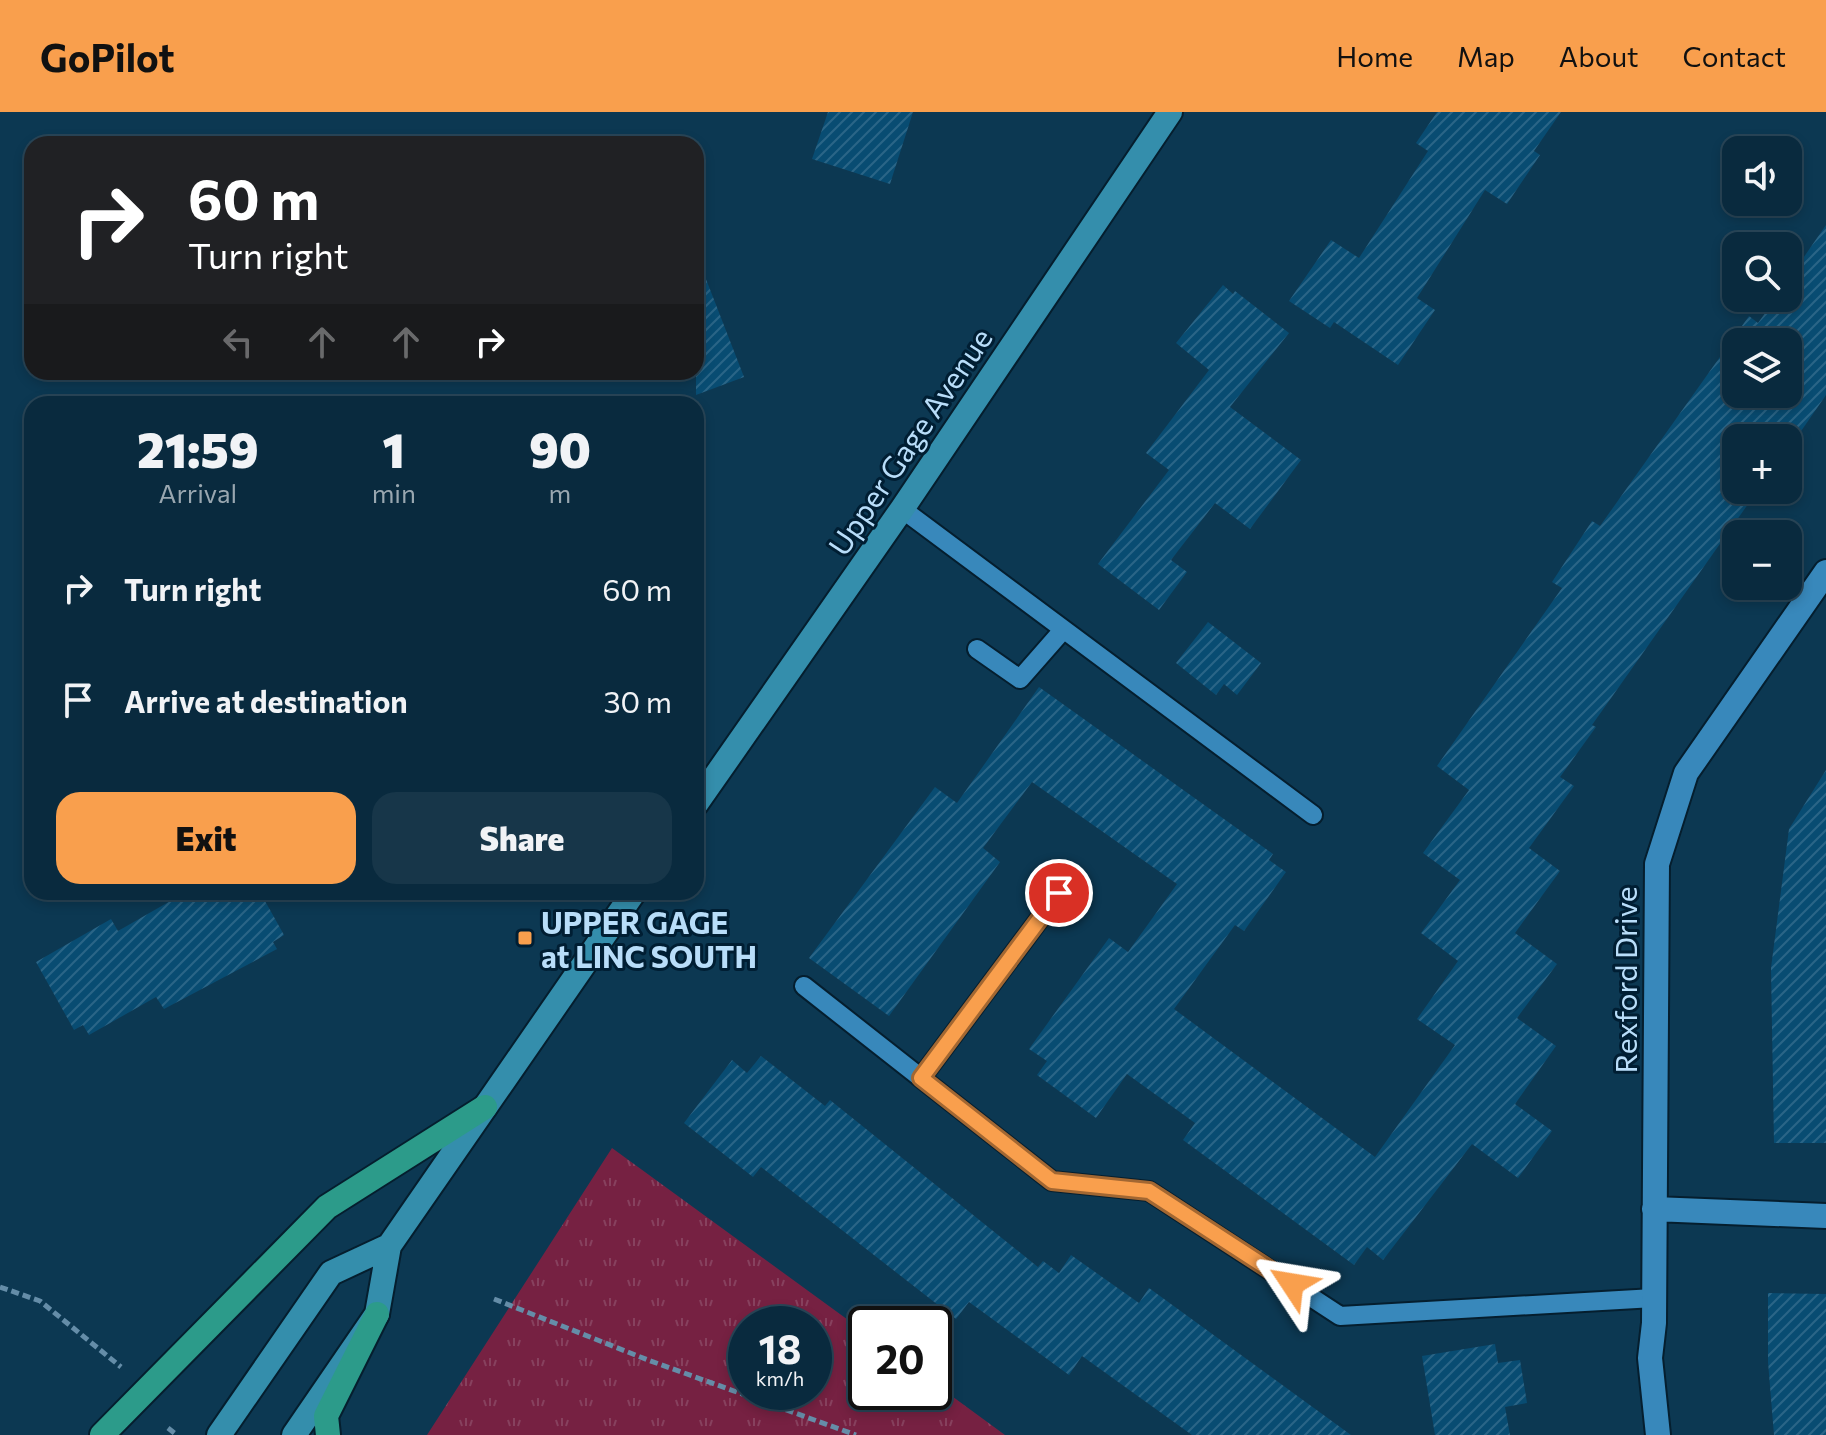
<!DOCTYPE html>
<html lang="en">
<head>
<meta charset="utf-8">
<style>
	body { margin:0; font-family:Commissioner,sans-serif; background:#173649; color:#f1f3f6; height:100vh; display:flex; flex-direction:column; font-size:30px; white-space:nowrap }
	* { box-sizing:border-box; margin:0 }
	p { font-size:26px; color:#99a7b0 }
	.icon { flex:none; width:44px; height:44px; fill:none; stroke:currentColor; stroke-width:2; stroke-linecap:round; stroke-linejoin:round }
	.map { position:relative; flex:1; overflow:hidden }
	.sheet { position:absolute; left:24px; top:284px; width:680px; height:504px; display:flex; flex-direction:column; background:#092a3e; border-radius:24px; box-shadow:0 4px 12px #0003,0 0 0 2px #294658 }
	.sheet>* { flex:none }
	.guide { position:absolute; left:24px; top:24px; width:680px; height:244px; border-radius:24px; box-shadow:0 4px 12px #0003,0 0 0 2px #294658; background:#202124; color:#fff; overflow:hidden }
	.controls { position:absolute; left:1722px; top:24px; display:grid; gap:16px }
	.controls a { display:grid; place-items:center; width:80px; height:80px; border-radius:16px; background:#092a3e; box-shadow:0 4px 12px #0003,0 0 0 2px #294658; font-size:40px }
	.speed { position:absolute; left:728px; top:1194px; display:flex; gap:16px; font-size:40px; font-weight:700; text-align:center }
	.speed>* { display:grid; place-content:center; width:104px; height:104px; border-radius:50%; background:#092a3e; box-shadow:0 4px 12px #0003,0 0 0 2px #294658; line-height:1 }
	.speed small { font-size:20px; font-weight:400 }
	.speed .limit { border:4px solid #111; border-radius:12px; background:#fff; color:#111 }
	.pin { position:absolute; display:grid; place-items:center; width:68px; height:68px; color:#fff; margin:-34px; border:4px solid #fff; border-radius:50%; box-shadow:0 2px 8px #0007 }
	.me { position:absolute; width:88px; margin:-44px; rotate:303deg; stroke-linejoin:round; filter:drop-shadow(0 0 6px #0008) }
	.turn { display:flex; align-items:center; gap:28px; height:168px; padding:0 32px; font-size:36px }
	.turn .icon { width:104px; height:104px; stroke-width:2.5 }
	.turn b { display:block; font-size:56px; line-height:68px }
	.lanes { display:flex; align-items:center; height:76px; padding:0 32px; background:#0003; justify-content:center; gap:40px; direction:ltr }
	.lanes .off { opacity:.35 }
	.eta { display:flex; justify-content:space-evenly; align-items:center; height:136px; text-align:center }
	.eta b { font-size:48px; font-weight:800; line-height:56px }
	.primary-button { display:flex; gap:16px; margin-top:auto; padding:16px 32px }
	.primary-button a { flex:1; height:92px; border-radius:24px; background:#f99f4d; color:#111; font-size:32px; font-weight:800; line-height:92px; text-align:center }
	.primary-button a+a { background:#173649; color:#f1f3f6 }
	ul { padding:0; list-style:none }
	li { display:flex; align-items:center; gap:24px; height:112px; padding:0 32px }
	li div { flex:1 }
	li b { display:block; font-size:30px }
	li em { font-style:normal }
	header { display:flex; align-items:center; gap:48px; box-sizing:border-box; height:112px; padding:0 40px; background:#f99f4d; color:#111 }
	header strong { font-size:38px }
	nav { display:flex; gap:44px; margin-inline-start:auto; font-size:28px }
	.map>svg:first-child { display:block }
	.park { fill:url(#park-tufts); fill-rule:evenodd }
	.building { fill:url(#building-hatch); fill-rule:evenodd }
	.lines { fill:none; stroke-linecap:round; stroke-linejoin:round }
	.lane-casing { stroke:#051e2e; stroke-width:22 }
	.street-casing { stroke:#051e2e; stroke-width:28 }
	.secondary-casing { stroke:#051e2e; stroke-width:28 }
	.highway-casing { stroke:#051e2e; stroke-width:28 }
	.path { stroke:#658da8; stroke-width:5; stroke-dasharray:8 4; stroke-linecap:butt }
	.lane { stroke:#3888bb; stroke-width:18 }
	.street { stroke:#3888bb; stroke-width:24 }
	.secondary { stroke:#348eac; stroke-width:24 }
	.highway { stroke:#2c9b8a; stroke-width:24 }
	.route-casing { stroke:#a26732; stroke-width:20 }
	.route { stroke:#f99f4d; stroke-width:14 }
	.poi-dot { fill:#f99f4d; stroke:#001e33; stroke-width:3 }
	.labels { text-anchor:middle; dominant-baseline:central; stroke-width:6; stroke-linejoin:round; paint-order:stroke }
	.street-label { font-size:30px; fill:#b8ddf9; stroke:#001e33 }
	.poi-label { font-size:30px; font-weight:bold; fill:#b8ddf9; stroke:#001e33; text-anchor:start }
</style>
</head>
<body>
<header>
<strong>GoPilot</strong>
<nav><a>Home</a><a>Map</a><a>About</a><a>Contact</a></nav>
</header>
<div class="map">
<svg width="1826" height="1323" viewBox="0 0 1826 1323">
	<defs>
		<pattern id="park-tufts" width="24" height="20" patternUnits="userSpaceOnUse" patternTransform="scale(2)"><rect width="24" height="20" fill="#762142"/><path d="M3 7l-1-3M5 7V3M7 7l1-3M15 17l-1-3M17 17v-4M19 17l1-3" fill="none" stroke="#87415e"/></pattern>
		<pattern id="building-hatch" width="6" height="6" patternUnits="userSpaceOnUse" patternTransform="scale(2)"><rect width="6" height="6" fill="#084c72"/><path d="M-1 1l2-2M0 6l6-6M5 7l2-2" fill="none" stroke="#2a6587"/></pattern>
	</defs>
	<rect width="100%" height="100%" fill="#0c3852"/>
	<path class="park" d="M612,1036L866,1221V1280H934V1271L1005,1323H427ZM814,1212V1280H746V1212Z"/>
	<path class="building" d="M828,0H913L890,72L812,47Z
		M1437,0H1561L1534,39L1540,43L1507,92L1485,78L1417,186L1435,198L1398,253L1334,210L1330,216L1289,189L1331,128L1359,146L1428,39L1416,31Z
		M1826,113V283L1788,338V326H1736V378H1758L1592,613L1596,615L1560,665L1574,674L1529,736L1560,759L1515,821L1557,852L1517,906L1556,934L1515,992L1552,1019L1518,1066L1472,1032L1383,1148L1367,1135L1354,1153L1183,1028L1195,1011L1127,962L1096,1006L1037,963L1047,949L1029,937L1109,826L1128,840L1177,772L1032,670L983,736L1000,750L889,904L809,846L935,675L957,691L1039,575L1273,742L1269,748L1286,760L1244,819L1235,813L1174,897L1375,1045L1455,933L1417,907L1458,849L1421,821L1460,768L1423,741L1469,678L1437,654L1562,476L1552,470L1592,409L1600,414L1749,204L1758,211L1776,186H1788V168ZM1736,230H1788V282H1736Z
		M696,149H699L744,265L696,283Z
		M1223,173L1233,182L1235,179L1289,221L1230,295L1301,348L1250,417L1215,391L1171,448L1187,460L1159,498L1098,452L1169,358L1146,341L1209,258L1176,231Z
		M1208,510L1261,551L1237,583L1224,572L1216,583L1176,551Z
		M1826,658V1031H1774L1771,856L1789,717Z
		M186,780H260L284,823L273,830L277,837L164,897L156,885L89,923L83,913L74,918L36,850L111,807L118,819Z
		M761,944L825,994L830,988L1038,1155L1043,1149L1059,1161L1071,1143L1139,1191L1149,1176L1351,1323H1192L1082,1244L1069,1263L969,1190L956,1207L761,1055L753,1065L684,1011L732,948L747,961Z
		M1768,1181L1826,1182V1323H1774L1768,1250Z
		M1495,1232L1498,1251L1520,1248L1527,1291L1505,1295L1510,1323H1435L1422,1244Z"/>
	<g class="lines">
		<g class="lane-casing">
			<path id="lane" d="M902,397L1313,703
				M977,537L1020,567L1063,518
				M804,874L1052,1069L1149,1079L1340,1204L1654,1186
				M921,966L1059,781"/>
		</g>
		<g class="street-casing">
			<path id="street" d="M1654,1097L1826,1104
				M1658,1323L1650,1246L1654,1211L1657,752L1686,661L1826,460"/>
		</g>
		<g class="secondary-casing">
			<path id="secondary" d="M696,692L902,397L1170,0
				M219,1323L331,1161L389,1134
				M294,1323L377,1202L389,1134L634,780"/>
		</g>
		<g class="highway-casing">
			<path id="highway" d="M102,1323L327,1095L485,995
				M328,1323L326,1304L377,1202"/>
		</g>
		<path class="path" d="M0,1175L40,1189L121,1255
			M494,1187L648,1248L856,1323
			M168,1316L177,1323"/>
		<use href="#lane" class="lane"/>
		<use href="#street" class="street"/>
		<use href="#secondary" class="secondary"/>
		<use href="#highway" class="highway"/>
	</g>
	<g class="lines">
		<g class="route-casing">
			<path id="route" d="M1059,781L921,966L1052,1069L1149,1079L1292,1172"/>
		</g>
		<use href="#route" class="route"/>
	</g>
	<rect class="poi-dot" x="517" y="818" width="16" height="16" rx="4"/>
	<g class="labels">
		<g class="street-label">
			<text transform="translate(909 329) rotate(-56)">Upper Gage Avenue</text>
			<text transform="translate(1624 868) rotate(-90)">Rexford Drive</text>
		</g>
		<g class="poi-label">
			<text x="541" y="809">UPPER GAGE<tspan x="541" dy="34">at LINC SOUTH</tspan></text>
		</g>
	</g>
</svg>
<div class="controls">
<a><svg class="icon" aria-label="sound" viewBox="0 0 24 24"><path d="M4 9h4l5-4v14l-5-4H4zM17 9q2 3 0 6"/></svg></a>
<a><svg class="icon" aria-label="search" viewBox="0 0 24 24"><circle cx="10" cy="10" r="6"/><path d="M15 15l6 6"/></svg></a>
<a><svg class="icon" aria-label="layers" viewBox="0 0 24 24"><path d="M12 4l9 5-9 5-9-5zM3 14l9 5 9-5"/></svg></a>
<a>+</a>
<a>−</a>
</div>
<div class="speed"><div>18<small>km/h</small></div><div class="limit">20</div></div>
<div class="pin" style="left:1059px;top:781px;background:#d93025"><svg class="icon" aria-label="arrive" viewBox="0 0 24 24"><path d="M6 21V4h12l-3 4 3 4H6"/></svg></div>
<svg class="me" style="left:1292px;top:1172px" viewBox="-20 -20 40 40"><path d="M0-17L14 15 0 8-14 15z" fill="#f99f4d" stroke="#fff" stroke-width="4"/></svg>
<div class="guide">
<div class="turn"><svg class="icon" aria-label="right" viewBox="0 0 24 24"><path d="M7 20v-9h11M14 6l5 5-5 5"/></svg><div><b>60 m</b>Turn right</div></div>
<div class="lanes"><svg class="icon off" aria-label="left" viewBox="0 0 24 24"><path d="M17 20v-9H6M10 6l-5 5 5 5"/></svg><svg class="icon off" aria-label="ahead" viewBox="0 0 24 24"><path d="M12 20V5M6 11l6-6 6 6"/></svg><svg class="icon off" aria-label="ahead" viewBox="0 0 24 24"><path d="M12 20V5M6 11l6-6 6 6"/></svg><svg class="icon" aria-label="right" viewBox="0 0 24 24"><path d="M7 20v-9h11M14 6l5 5-5 5"/></svg></div>
</div>
<section class="sheet">
<div class="eta">
<div><b>21:59</b><p>Arrival</p></div>
<div><b>1</b><p>min</p></div>
<div><b>90</b><p>m</p></div>
</div>
<ul>
<li><svg class="icon" aria-label="right" viewBox="0 0 24 24"><path d="M7 20v-9h11M14 6l5 5-5 5"/></svg><div><b>Turn right</b></div><em>60 m</em></li>
<li><svg class="icon" aria-label="arrive" viewBox="0 0 24 24"><path d="M6 21V4h12l-3 4 3 4H6"/></svg><div><b>Arrive at destination</b></div><em>30 m</em></li>
</ul>
<div class="primary-button"><a>Exit</a><a>Share</a></div>
</section>
</div>
</body>
</html>
